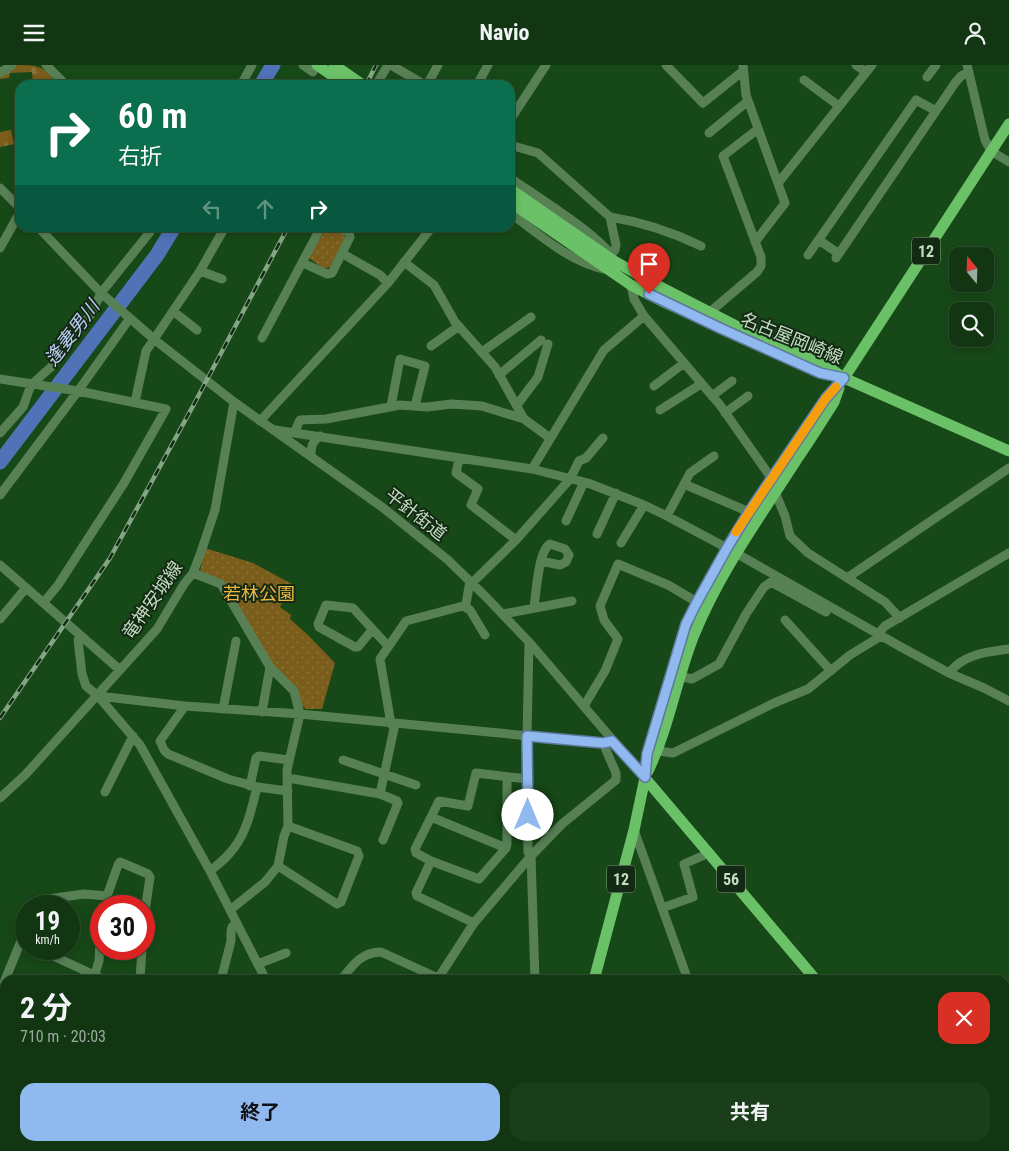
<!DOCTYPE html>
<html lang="ja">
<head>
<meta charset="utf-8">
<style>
	body { margin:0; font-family:"Roboto Condensed","Noto Sans JP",sans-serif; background:#1a3e1a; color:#f1f3f6; height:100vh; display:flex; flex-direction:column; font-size:19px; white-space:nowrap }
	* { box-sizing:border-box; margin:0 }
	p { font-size:16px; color:#9cab9f }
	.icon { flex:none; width:28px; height:28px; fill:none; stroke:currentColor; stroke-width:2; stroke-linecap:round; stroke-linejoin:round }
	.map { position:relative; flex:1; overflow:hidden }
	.panel { position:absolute; left:0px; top:910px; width:1010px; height:176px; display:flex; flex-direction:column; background:#113611; border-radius:15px 15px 0 0; box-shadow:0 2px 8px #0003,0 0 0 1px #305031 }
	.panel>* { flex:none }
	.hud { position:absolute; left:15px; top:15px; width:500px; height:152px; border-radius:15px; box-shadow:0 2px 8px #0003,0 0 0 1px #305031; background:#0b6e4f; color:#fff; overflow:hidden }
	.needle { width:32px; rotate:341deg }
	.buttons { position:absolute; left:949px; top:182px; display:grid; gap:10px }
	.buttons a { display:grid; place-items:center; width:45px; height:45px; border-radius:10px; background:#113611; box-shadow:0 2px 8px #0003,0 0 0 1px #305031; font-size:25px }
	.speed { position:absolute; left:15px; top:830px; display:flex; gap:10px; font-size:25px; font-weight:700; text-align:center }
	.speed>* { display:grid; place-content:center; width:65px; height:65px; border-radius:50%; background:#113611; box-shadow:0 2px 8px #0003,0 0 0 1px #305031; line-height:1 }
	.speed small { font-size:12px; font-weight:400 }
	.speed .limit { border:8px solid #d22; background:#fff; color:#111 }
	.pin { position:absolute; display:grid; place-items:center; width:42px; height:42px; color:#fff; margin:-51px -21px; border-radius:50% 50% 50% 0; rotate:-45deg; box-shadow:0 0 5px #0007 }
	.pin .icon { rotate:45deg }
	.me { position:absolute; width:55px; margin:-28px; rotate:0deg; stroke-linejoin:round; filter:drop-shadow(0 0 4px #0008) }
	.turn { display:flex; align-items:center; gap:18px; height:105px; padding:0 20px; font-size:22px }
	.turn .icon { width:65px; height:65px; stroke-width:2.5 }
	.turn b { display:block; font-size:35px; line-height:42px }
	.lanes { display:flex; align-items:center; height:48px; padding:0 20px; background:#0003; justify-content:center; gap:25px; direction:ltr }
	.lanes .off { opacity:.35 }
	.round { display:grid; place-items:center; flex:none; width:52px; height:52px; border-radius:15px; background:#1a3e1a }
	.head { display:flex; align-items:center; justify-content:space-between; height:85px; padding:0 20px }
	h1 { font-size:30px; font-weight:700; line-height:38px }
	.button { display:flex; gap:10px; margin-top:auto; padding:10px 20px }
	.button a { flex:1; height:58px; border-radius:15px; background:#90b9f0; color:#111; font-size:20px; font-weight:700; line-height:58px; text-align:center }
	.button a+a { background:#1a3e1a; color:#f1f3f6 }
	header { display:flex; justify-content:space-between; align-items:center; height:65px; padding:0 20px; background:#113611; font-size:22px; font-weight:700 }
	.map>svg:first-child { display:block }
	.forest { fill:url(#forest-firs) }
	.park { fill:url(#park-dots) }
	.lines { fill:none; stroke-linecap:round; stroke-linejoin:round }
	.stream { stroke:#5072b7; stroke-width:2.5 }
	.river { stroke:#5072b7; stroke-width:15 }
	.minor { stroke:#578055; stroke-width:9 }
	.major { stroke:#6bc168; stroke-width:11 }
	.rail-casing { stroke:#83a682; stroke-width:4.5 }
	.rail { stroke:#142914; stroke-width:2.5; stroke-dasharray:8; stroke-linecap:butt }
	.route-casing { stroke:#5e789c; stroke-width:12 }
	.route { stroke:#90b9f0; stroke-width:9 }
	.slow { stroke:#f59e0b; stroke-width:9 }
	.labels { text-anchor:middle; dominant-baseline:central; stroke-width:4; stroke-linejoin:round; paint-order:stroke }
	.shield { fill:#142914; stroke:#8ea78d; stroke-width:1 }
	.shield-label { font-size:16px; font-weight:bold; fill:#c3ddc1 }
	.street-label { font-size:18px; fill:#c3ddc1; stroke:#142914 }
	.park-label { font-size:18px; fill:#efb841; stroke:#142914 }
	.water-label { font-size:19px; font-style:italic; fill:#bbcff5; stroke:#142914 }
</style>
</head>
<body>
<header><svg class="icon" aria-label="menu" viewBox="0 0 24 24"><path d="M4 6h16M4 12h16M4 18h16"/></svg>Navio<svg class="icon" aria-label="person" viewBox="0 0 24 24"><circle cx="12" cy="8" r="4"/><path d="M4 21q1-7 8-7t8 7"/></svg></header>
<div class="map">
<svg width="1009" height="1086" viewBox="0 0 1009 1086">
	<defs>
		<pattern id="forest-firs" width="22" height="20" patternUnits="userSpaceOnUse" patternTransform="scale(1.25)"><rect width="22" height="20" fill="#7a5c1b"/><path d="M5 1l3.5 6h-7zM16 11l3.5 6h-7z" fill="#8b733a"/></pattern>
		<pattern id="park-dots" width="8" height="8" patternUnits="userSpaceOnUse" patternTransform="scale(1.25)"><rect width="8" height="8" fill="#7a5c1b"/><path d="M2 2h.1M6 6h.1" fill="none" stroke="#8b733a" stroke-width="1.8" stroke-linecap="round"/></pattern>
	</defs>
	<rect width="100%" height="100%" fill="#174817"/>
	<path class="forest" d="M13,0C36,0 46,0 56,20H33L32,7L10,8L9,13L0,14V16V9Z
		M11,65L14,79L0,82V67Z"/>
	<path class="park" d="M326,163H332L344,169L345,173L330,202L324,204L309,193Z
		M205,483L253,498L292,519L280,542L291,550L290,554L308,570L335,598L322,644H306L302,641L269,595L223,517L200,506Z
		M5,1066V1081H119V1086H2Z"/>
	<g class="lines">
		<path class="stream" d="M748,1086L789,1081"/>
		<path class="river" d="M261,20L273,0
			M0,397L157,190L174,162"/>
		<path class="minor" d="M46,0L65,19L71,20
			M303,0L313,7
			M391,0L425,20
			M666,0L703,38L743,6
			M743,0L746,30L785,138L755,177
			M856,0L866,7
			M967,0L985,75L991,86L1009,97
			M0,8L12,0
			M927,12L936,0
			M804,15L839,41
			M241,20L252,0
			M376,20L388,0
			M427,20L438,0
			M477,20L488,0
			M510,55L546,0
			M709,68L748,36
			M510,80L538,88L610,152L616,180L615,185L611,189
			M510,113C530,127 607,175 613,194
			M779,117L872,0
			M0,123L20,143
			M510,148C539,169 568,196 604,204
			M610,152C642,157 672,167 701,181
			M38,162L101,228L155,275L234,337L382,442L448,495L485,531L529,577L645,713
			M819,175L839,189
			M0,183L20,147
			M343,189L380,210L388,218
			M808,190L916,35L936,46
			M836,193L955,18L961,11L969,7
			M404,197L434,220L455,257L495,302L524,354
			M303,198L327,209L332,208L350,172L349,168L339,162
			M200,206L222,214
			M631,220L634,234L644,251L720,340L772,414
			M173,246L197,265
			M710,247L757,207L761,201V192L723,91L758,64
			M262,273L321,162
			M431,281L459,261
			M482,287L531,252
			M499,310L541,275
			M0,314L78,326L166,344L124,418L58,520L44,537
			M654,321L684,298
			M712,331L732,316
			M135,337L146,286L200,206L225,162
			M517,340L538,312L548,279
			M391,341L400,294L425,301L415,341
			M660,345L701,319
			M725,348L748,331
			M260,356L388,218L432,162
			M275,365L532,404L588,418L644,440L667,451L727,483L901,582L949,608L984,623L1009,636
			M0,368L23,342L31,320L51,302L91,249L101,228L154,162
			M294,368L300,355L326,354L400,340L427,342L452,339L482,341L524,354L550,373
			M311,391C311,381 312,377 320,371
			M459,394L456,408L478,424L471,440L516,475
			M532,404L604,285L644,251
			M684,419L749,447
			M775,427L785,451L790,471L808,488L885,537L900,553
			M0,430L78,326L130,253
			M667,451L690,408L714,391
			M566,456L584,417
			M597,469L616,428
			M621,478L644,440
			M0,500L120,605
			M193,508L221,519L270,602L294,626L300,649L287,705L288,761L284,771L278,801L265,817L230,845
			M847,513L1009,403
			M472,518L516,475L570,414L579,396L586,393L603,373
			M463,541L470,545L485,570
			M534,543C536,529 538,486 550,479L565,484L569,490L566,497L560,500L541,496
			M503,549L572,536
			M0,554L26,523
			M785,555L831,606
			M372,565L358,582H355L319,562L318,559L326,540L353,543L388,581
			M878,569L885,561L1009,488
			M78,575L82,609L86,621L98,631L140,680L210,806L266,915
			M529,577L527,671L528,787L531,791L535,915
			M949,608C963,589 987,587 1009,584
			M679,611L692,614L719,599L746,549L764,522L771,517L826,547
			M98,631L185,641L300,649L603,678L612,676
			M185,641L160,676L164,685L168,689L228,714L257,722L288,726
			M584,641L605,606L618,574L604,555L600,541L618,499L668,520L697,537
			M223,644L236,576
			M262,647L270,602
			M391,659L380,594L406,556L463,541L466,539L470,516
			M658,686L673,688L774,638L808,624L850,590L881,571
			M343,695L416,720
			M287,714H294L380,729L395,659
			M250,721L256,693L259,691L289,695
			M105,727L133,671
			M380,729L397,736L398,738L383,775
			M0,733L26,709L147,575L157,564L184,519L193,508L201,487L215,445L234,337
			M431,752L506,783
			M634,765L688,915
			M431,796L479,814L506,783L507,779V712
			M278,801L337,839L341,837L359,791L357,786L288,761
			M210,806C216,801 223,796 228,790C246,772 251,746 257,722
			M35,841L36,837L40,835L84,829L107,831L118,800L120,797L148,809L150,812L144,853
			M662,843L693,832L684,799L709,788
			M474,858L417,831L416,828L431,796L416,788L415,784L439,736L468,741L476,708L528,714
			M25,877L21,876L26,863
			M38,884L105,915
			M258,899L286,888
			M5,915L21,876
			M93,915L99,896L101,861
			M140,915L142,884
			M221,915L231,876V866L232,862L236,858
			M341,915C352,901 361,887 381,887L438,913
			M437,915L474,858L531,791L562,759L616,715V708L603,678
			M0,928L5,915
			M0,971L5,970
			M180,1081L181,1086
			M372,1081L376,1086
			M605,1081L643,1086
			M725,1081L726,1086
			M995,1081L1001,1086
			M199,1086L207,1081
			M354,1086L356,1081
			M840,1086L869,1081"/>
		<path class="major" d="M317,0L346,20
			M334,0L363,20
			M510,124L614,196L666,225L734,260L823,298L838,309
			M510,137L631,220L666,238L820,308L844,313L1009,386
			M648,706C669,663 676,615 694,570C720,506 760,452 797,394C810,375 822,356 834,337L839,323
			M645,713L816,915
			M594,915L634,765L645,713L647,689L686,559L727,483L749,447L826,333L844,313L1009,59
			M925,1081L928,1086
			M546,1086L547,1081"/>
		<g class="rail-casing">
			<path id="rail" d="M366,20L376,0
				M0,653L110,493L193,341L288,162"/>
		</g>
		<use href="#rail" class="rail"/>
	</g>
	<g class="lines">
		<g class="route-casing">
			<path id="route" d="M528,750L527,671L603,678L612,676L645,712L647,689L686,559L697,537L727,483L749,447L826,333L844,313L820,308L722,264L649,229"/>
		</g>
		<use href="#route" class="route"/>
		<path class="slow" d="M736,467L826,333L836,322"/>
	</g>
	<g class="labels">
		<g class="shield">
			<rect x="912" y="172.5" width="28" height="27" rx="4"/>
			<rect x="607" y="800.5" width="28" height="27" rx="4"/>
			<rect x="717" y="800.5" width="28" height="27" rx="4"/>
		</g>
		<g class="shield-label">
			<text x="926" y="186">12</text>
			<text x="621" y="814">12</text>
			<text x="731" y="814">56</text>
		</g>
		<g class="street-label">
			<text transform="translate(792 273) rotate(22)">名古屋岡崎線</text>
			<text transform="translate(416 449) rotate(38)">平針街道</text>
			<text transform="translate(152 535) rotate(-55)">竜神安城線</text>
		</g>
		<g class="park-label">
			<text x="259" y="528">若林公園</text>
		</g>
		<g class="water-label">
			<text transform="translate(72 268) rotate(-53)">逢妻男川</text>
		</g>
	</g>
</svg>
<div class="buttons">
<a><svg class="needle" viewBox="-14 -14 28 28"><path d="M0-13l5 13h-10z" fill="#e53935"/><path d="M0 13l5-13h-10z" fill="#9cab9f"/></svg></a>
<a><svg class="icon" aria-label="search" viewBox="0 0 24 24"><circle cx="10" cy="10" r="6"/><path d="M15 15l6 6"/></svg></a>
</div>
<div class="speed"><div>19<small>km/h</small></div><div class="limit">30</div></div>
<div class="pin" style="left:649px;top:229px;background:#d93025"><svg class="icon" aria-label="arrive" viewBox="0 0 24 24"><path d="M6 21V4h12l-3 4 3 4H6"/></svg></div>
<svg class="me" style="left:528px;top:750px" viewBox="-20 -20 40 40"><circle r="19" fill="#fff"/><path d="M0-13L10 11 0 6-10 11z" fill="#90b9f0"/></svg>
<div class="hud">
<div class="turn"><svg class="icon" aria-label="right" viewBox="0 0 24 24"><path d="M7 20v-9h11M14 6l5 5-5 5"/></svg><div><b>60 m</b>右折</div></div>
<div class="lanes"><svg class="icon off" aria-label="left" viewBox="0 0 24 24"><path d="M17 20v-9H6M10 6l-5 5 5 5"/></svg><svg class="icon off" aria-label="ahead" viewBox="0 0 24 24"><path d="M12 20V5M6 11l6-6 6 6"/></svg><svg class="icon" aria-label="right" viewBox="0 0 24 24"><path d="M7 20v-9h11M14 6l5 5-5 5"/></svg></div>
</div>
<section class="panel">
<div class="head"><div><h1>2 分</h1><p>710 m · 20:03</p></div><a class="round" style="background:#d93025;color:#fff"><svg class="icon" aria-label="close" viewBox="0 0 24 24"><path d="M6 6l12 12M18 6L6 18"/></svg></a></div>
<div class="button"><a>終了</a><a>共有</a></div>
</section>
</div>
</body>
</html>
